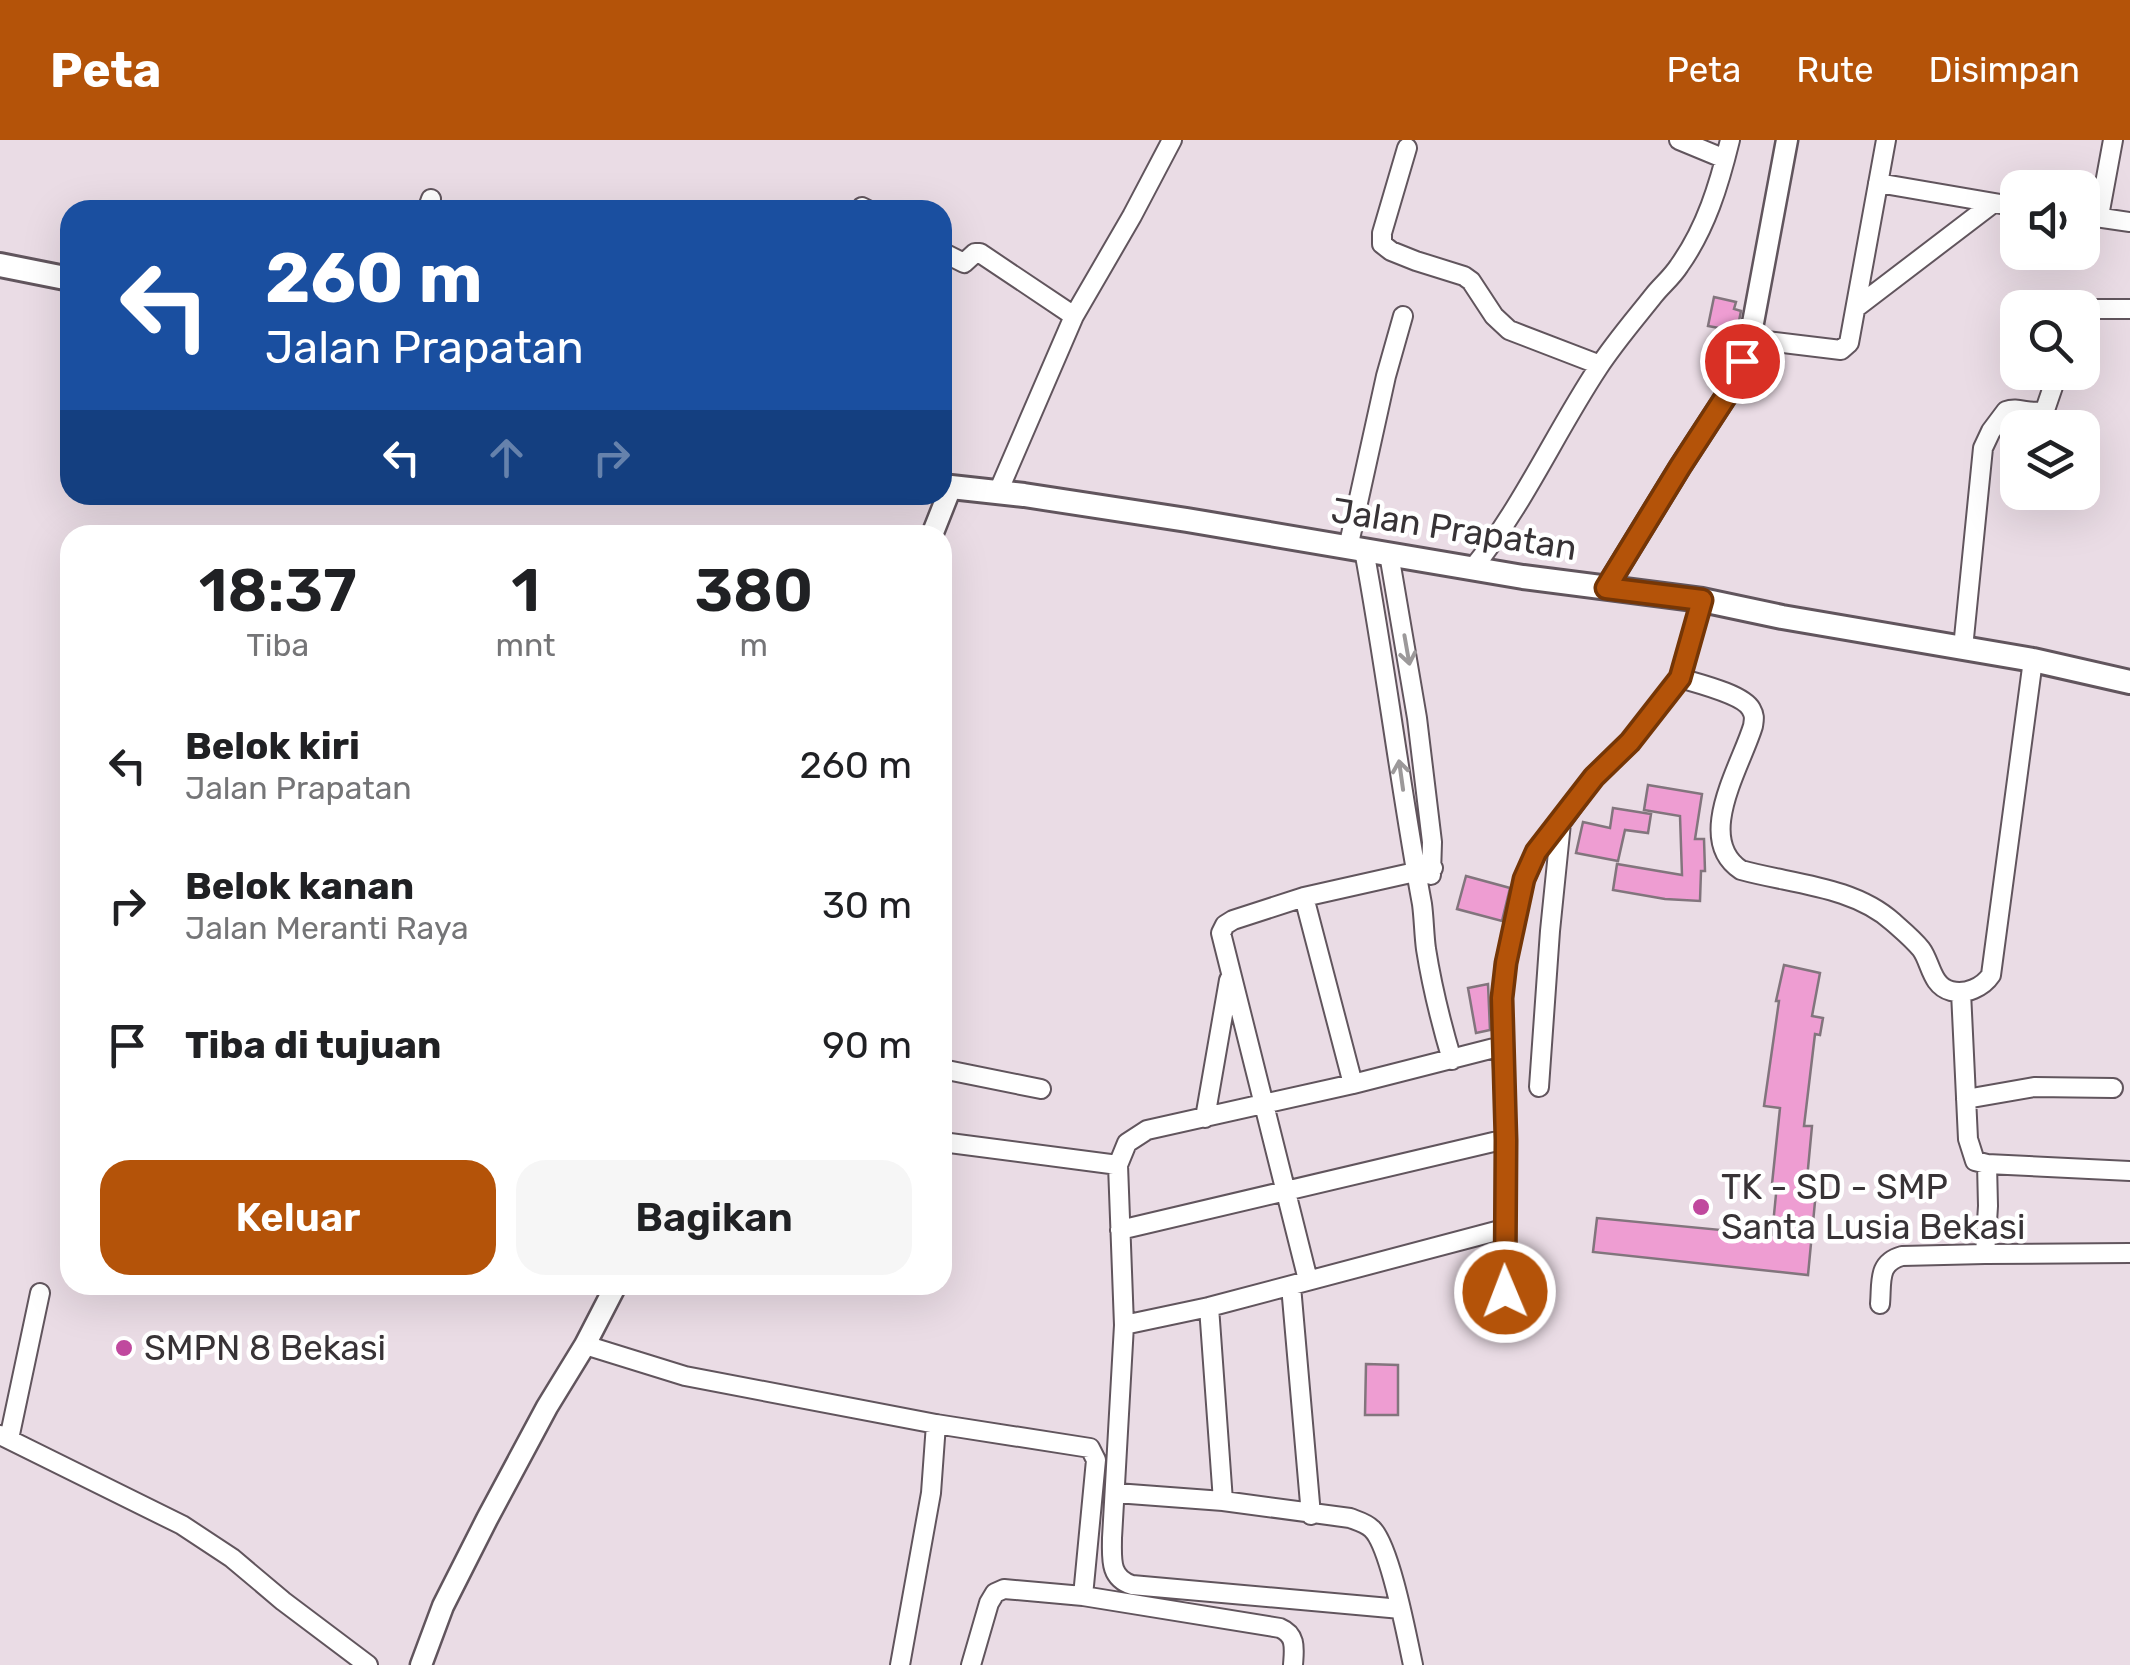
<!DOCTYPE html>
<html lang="id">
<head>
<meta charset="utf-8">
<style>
	body { margin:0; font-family:Rubik,sans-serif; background:#f6f6f6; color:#202124; height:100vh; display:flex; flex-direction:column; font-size:38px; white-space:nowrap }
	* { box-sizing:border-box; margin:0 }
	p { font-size:32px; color:#757577 }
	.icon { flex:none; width:55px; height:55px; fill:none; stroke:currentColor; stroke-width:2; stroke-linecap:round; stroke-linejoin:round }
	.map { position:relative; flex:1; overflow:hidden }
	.panel { position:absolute; left:60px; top:385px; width:892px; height:770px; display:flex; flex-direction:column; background:#fff; border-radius:30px; box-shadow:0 10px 40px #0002 }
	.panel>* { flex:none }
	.hud { position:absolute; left:60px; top:60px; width:892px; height:305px; border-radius:30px; box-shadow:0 10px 40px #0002; background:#1a4fa0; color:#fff; overflow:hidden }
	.fabs { position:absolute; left:2000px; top:30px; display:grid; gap:20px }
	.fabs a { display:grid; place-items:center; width:100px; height:100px; border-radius:20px; background:#fff; box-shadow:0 10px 40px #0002; font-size:50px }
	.pin { position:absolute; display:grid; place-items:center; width:85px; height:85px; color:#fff; margin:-42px; border:5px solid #fff; border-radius:50%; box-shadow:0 2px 10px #0007 }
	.me { position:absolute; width:110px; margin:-55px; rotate:359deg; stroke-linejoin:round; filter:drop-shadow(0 0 8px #0008) }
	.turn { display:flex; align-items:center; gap:35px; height:210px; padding:0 40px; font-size:45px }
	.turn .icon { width:130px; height:130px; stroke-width:2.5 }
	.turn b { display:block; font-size:70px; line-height:85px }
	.lanes { display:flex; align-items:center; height:95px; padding:0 40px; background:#0003; justify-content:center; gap:50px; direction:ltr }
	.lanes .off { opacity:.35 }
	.eta { display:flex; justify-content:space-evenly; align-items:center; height:170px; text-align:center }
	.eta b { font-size:60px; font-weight:600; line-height:70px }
	.action { display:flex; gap:20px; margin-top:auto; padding:20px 40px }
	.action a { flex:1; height:115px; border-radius:30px; background:#b45309; color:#fff; font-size:40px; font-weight:600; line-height:115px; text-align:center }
	.action a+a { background:#f6f6f6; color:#202124 }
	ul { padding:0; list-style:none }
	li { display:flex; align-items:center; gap:30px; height:140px; padding:0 40px }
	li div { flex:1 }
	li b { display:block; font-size:38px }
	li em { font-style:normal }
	header { display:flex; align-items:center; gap:60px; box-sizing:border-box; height:140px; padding:0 50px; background:#b45309; color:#fff }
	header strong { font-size:48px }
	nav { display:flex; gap:55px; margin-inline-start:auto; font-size:35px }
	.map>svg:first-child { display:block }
	.building { fill:#ee9dd2; stroke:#82757d; stroke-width:2.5 }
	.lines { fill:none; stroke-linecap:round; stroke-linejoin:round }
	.minor-casing { stroke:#61555d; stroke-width:22 }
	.tertiary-casing { stroke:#61555d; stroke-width:25 }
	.secondary-casing { stroke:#61555d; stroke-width:28 }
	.minor { stroke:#fff; stroke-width:18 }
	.tertiary { stroke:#fff; stroke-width:20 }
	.secondary { stroke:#fff; stroke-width:22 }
	.oneway { stroke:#9c999a }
	.route-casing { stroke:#753606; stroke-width:25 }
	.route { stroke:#b45309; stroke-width:18 }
	.poi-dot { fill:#c0499e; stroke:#fff; stroke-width:4 }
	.labels { text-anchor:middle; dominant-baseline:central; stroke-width:9; stroke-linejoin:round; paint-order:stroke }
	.street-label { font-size:35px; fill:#383336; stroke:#fff }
	.poi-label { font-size:35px; fill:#383336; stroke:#fff; text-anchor:start }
</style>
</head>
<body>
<header>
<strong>Peta</strong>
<nav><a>Peta</a><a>Rute</a><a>Disimpan</a></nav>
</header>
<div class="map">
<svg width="2130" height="1525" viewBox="0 0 2130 1525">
	<rect width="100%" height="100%" fill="#eadce5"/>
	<path class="building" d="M1714,157L1736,162L1734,169L1741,171L1738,186L1731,185L1730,190L1708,186Z
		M1648,645L1702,654L1695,699H1704L1705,731H1701L1700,761L1665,759L1613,750L1617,724L1682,735L1680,676L1644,670Z
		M1613,668L1651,674L1648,693L1625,690L1618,721L1576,713L1583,682L1610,688Z
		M1466,736L1510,748L1502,781L1457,769Z
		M1784,825L1820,833L1812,876L1823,878L1820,895L1815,894L1804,986H1812L1806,1050L1816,1051L1808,1135L1593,1112L1597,1078L1772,1095L1777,1044H1772L1780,968L1764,966L1779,861H1776Z
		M1488,844L1490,890L1476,893L1468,848Z
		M1366,1224L1398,1225V1275H1365Z"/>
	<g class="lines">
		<g class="minor-casing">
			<path id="minor" d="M1679,0L1725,19
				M1407,8L1382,93V104L1391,111L1416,121L1464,136L1471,141L1494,176L1509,190L1600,225
				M1878,43L2018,67
				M862,67L868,70
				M427,70L431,59
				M2082,75L2130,82
				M2099,76L2113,0
				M942,112L964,123L975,113H980L1074,176
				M1857,167L1992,64
				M2082,171L2089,169H2130
				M1750,199L1841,210L1849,203L1886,0
				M998,352L1074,176L1132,76L1172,0
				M1348,408L1386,236L1403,176
				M1364,410C1386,528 1400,646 1422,764C1424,779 1424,794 1426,809C1432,847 1441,883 1452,920
				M1389,414L1417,578L1432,702L1431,735
				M1473,428C1523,366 1555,293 1598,228C1615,202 1635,179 1654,155C1662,145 1672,137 1679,126C1706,88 1719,45 1730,0
				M1963,508L1983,308L1991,291L2006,271C2019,266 2032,276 2045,270L2058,232
				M1680,538C1696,543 1743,554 1751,569C1755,576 1754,579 1753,586C1741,626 1694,699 1741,730C1791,744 1853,746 1893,782C1902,790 1913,799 1921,809C1931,822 1931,846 1951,851C1966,855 1983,847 1991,835L2033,520
				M1304,757L1353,944
				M942,929L1041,949
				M1539,947L1550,791L1561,683L1594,637L1630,601L1680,538L1702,460
				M1966,959L2034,947L2113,948
				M1205,978L1229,840
				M942,1002L1118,1025
				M1987,1024L2130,1031
				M1120,1090L1506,999
				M1985,1114L2130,1113
				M1308,1140L1221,793L1225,785L1233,780L1304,757L1433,728
				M1291,1146L1311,1375
				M1505,1152L1506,999L1502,906V859L1505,823L1525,739L1537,712L1560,684
				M1880,1164C1882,1142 1877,1123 1902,1116L1985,1114L1988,1066L1987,1024L1975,1021L1968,999L1961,852
				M1209,1167L1223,1361
				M1124,1185L1209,1167L1504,1089
				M585,1205L685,1236L936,1284L1090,1308L1096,1320L1083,1456
				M0,1295L182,1385L232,1418L283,1461L368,1525
				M9,1299L40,1153
				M1116,1353L1223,1361L1350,1378C1358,1381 1366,1383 1372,1389C1390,1406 1407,1497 1413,1525
				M1401,1469L1132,1445C1109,1438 1112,1418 1112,1398L1124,1185L1118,1025L1127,1003L1147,990L1353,944L1502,906
				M900,1525L931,1353L936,1284
				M971,1525L989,1463L995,1453L1004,1449L1083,1456L1280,1488C1297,1495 1294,1510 1293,1525"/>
		</g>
		<g class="tertiary-casing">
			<path id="tertiary" d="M932,395L951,347
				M1606,448L1680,327L1734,244L1750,199L1787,0
				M421,1525L443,1466L487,1379L547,1267L585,1205L616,1145"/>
		</g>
		<g class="secondary-casing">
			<path id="secondary" d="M0,125L70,139
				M942,346L1024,355L1187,380L1523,437L1702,460L1782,477L2033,520L2130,542"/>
		</g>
		<use href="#minor" class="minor"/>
		<use href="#tertiary" class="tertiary"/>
		<use href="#secondary" class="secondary"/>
	</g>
	<defs><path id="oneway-shaft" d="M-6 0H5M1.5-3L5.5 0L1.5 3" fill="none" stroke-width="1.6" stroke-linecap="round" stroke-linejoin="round" transform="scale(2.5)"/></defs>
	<g class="oneway">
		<use href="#oneway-shaft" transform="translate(1407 510) rotate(80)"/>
		<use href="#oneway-shaft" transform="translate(1401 635) rotate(-98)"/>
	</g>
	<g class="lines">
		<g class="route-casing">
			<path id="route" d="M1505,1152L1506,1000L1502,858L1506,823L1524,739L1536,712L1594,637L1630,602L1680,538L1702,460L1606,448L1680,327L1734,244L1742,221"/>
		</g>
		<use href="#route" class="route"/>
	</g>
	<g class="poi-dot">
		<circle cx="1701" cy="1067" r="10"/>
		<circle cx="124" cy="1208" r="10"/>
	</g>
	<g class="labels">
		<g class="street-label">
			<text transform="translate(1454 389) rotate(9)">Jalan Prapatan</text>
		</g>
		<g class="poi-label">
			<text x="1721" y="1047">TK - SD - SMP<tspan x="1721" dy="40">Santa Lusia Bekasi</tspan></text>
			<text x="144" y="1208">SMPN 8 Bekasi</text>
		</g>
	</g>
</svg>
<div class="fabs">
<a><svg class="icon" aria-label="sound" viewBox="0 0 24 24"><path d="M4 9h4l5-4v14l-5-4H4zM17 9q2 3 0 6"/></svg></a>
<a><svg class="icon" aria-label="search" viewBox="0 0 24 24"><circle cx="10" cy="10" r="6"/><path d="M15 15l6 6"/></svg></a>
<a><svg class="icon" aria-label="layers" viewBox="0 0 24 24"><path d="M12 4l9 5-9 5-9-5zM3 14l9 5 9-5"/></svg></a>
</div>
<div class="pin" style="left:1742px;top:221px;background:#d93025"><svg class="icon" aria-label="arrive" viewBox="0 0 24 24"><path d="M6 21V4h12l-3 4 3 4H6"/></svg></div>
<svg class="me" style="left:1505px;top:1152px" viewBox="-20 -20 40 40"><circle r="17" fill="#b45309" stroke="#fff" stroke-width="3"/><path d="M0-11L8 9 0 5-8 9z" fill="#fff"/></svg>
<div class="hud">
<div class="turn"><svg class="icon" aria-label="left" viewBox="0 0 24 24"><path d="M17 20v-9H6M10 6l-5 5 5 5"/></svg><div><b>260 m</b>Jalan Prapatan</div></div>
<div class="lanes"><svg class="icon" aria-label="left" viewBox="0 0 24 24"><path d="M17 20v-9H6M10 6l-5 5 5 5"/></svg><svg class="icon off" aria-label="ahead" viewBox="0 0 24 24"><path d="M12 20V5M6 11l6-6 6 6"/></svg><svg class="icon off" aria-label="right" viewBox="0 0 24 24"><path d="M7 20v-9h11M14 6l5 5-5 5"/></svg></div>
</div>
<section class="panel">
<div class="eta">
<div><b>18:37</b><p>Tiba</p></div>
<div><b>1</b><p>mnt</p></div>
<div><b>380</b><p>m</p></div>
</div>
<ul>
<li><svg class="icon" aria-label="left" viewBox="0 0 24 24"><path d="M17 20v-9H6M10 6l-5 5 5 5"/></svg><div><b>Belok kiri</b><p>Jalan Prapatan</p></div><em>260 m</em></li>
<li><svg class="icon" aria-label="right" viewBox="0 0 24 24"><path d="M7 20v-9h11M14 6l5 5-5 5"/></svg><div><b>Belok kanan</b><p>Jalan Meranti Raya</p></div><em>30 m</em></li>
<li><svg class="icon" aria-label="arrive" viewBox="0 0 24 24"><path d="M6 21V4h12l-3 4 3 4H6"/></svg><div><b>Tiba di tujuan</b></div><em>90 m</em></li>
</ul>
<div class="action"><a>Keluar</a><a>Bagikan</a></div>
</section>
</div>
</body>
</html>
